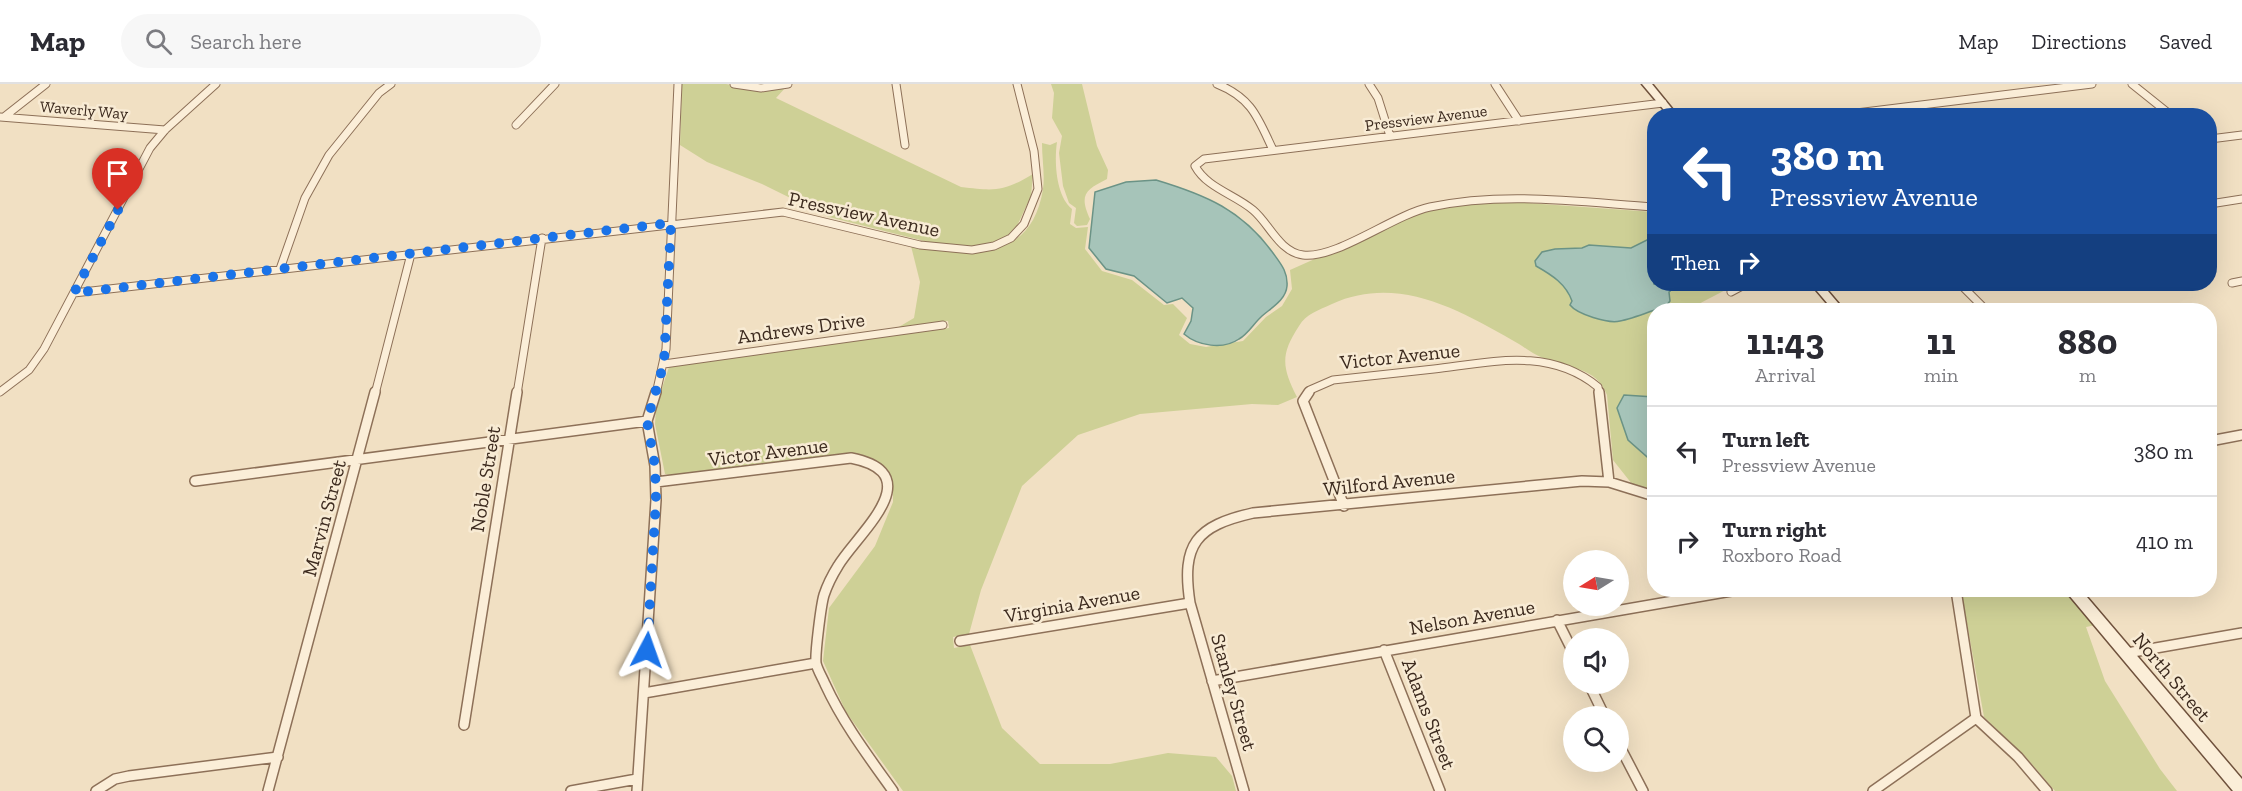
<!DOCTYPE html>
<html lang="en">
<head>
<meta charset="utf-8">
<style>
	body { margin:0; font-family:"Zilla Slab",serif; background:#f7f7f7; color:#2b2b33; height:100vh; display:flex; flex-direction:column; font-size:22px; white-space:nowrap }
	* { box-sizing:border-box; margin:0 }
	p { font-size:20px; color:#7c7c81 }
	.icon { flex:none; width:33px; height:33px; fill:none; stroke:currentColor; stroke-width:2; stroke-linecap:round; stroke-linejoin:round }
	.map { position:relative; flex:1; overflow:hidden }
	.drawer { position:absolute; left:1647px; top:219px; width:570px; height:294px; display:flex; flex-direction:column; background:#fff; border-radius:24px; box-shadow:0 6px 24px #0002 }
	.drawer>* { flex:none }
	.hud { position:absolute; left:1647px; top:24px; width:570px; height:183px; border-radius:24px; box-shadow:0 6px 24px #0002; background:#1a4fa0; color:#fff; overflow:hidden }
	.needle { width:39px; rotate:259deg }
	.buttons { position:absolute; left:1563px; top:466px; display:grid; gap:12px }
	.buttons a { display:grid; place-items:center; width:66px; height:66px; border-radius:50%; background:#fff; box-shadow:0 6px 24px #0002; font-size:30px }
	.pin { position:absolute; display:grid; place-items:center; width:51px; height:51px; color:#fff; margin:-62px -26px; border-radius:50% 50% 50% 0; rotate:-45deg; box-shadow:0 0 6px #0007 }
	.pin .icon { rotate:45deg }
	.me { position:absolute; width:66px; margin:-33px; rotate:4deg; stroke-linejoin:round; filter:drop-shadow(0 0 4px #0008) }
	.turn { display:flex; align-items:center; gap:21px; height:126px; padding:0 24px; font-size:27px }
	.turn .icon { width:78px; height:78px; stroke-width:2.5 }
	.turn b { display:block; font-size:42px; line-height:51px }
	.then { display:flex; align-items:center; height:57px; padding:0 24px; background:#0003; gap:12px; font-size:22px }
	.eta { display:flex; justify-content:space-evenly; align-items:center; height:102px; text-align:center }
	.eta b { font-size:36px; font-weight:700; line-height:42px }
	ul { padding:0; list-style:none }
	li { display:flex; align-items:center; gap:18px; height:90px; padding:0 24px; border-top:2px solid #e1e1e2 }
	li div { flex:1 }
	li b { display:block; font-size:22px }
	li em { font-style:normal }
	header { display:flex; align-items:center; gap:36px; box-sizing:border-box; height:84px; padding:0 30px; background:#fff; border-bottom:2px solid #e1e1e2 }
	header strong { font-size:28px }
	nav { display:flex; gap:33px; margin-inline-start:auto; font-size:21px }
	.search { width:420px; height:54px; background:#f7f7f7; display:flex; align-items:center; gap:15px; box-sizing:border-box; padding:0 21px; border-radius:33px; color:#7c7c81; font-size:22px }
	.map>svg:first-child { display:block }
	.green { fill:#ced096 }
	.water { fill:#a6c4b9; stroke:#6b9386; stroke-width:1.5 }
	.lines { fill:none; stroke-linecap:round; stroke-linejoin:round }
	.street-far1-casing { stroke:#8d7058; stroke-width:9 }
	.street-casing { stroke:#8d7058; stroke-width:12 }
	.secondary-casing { stroke:#6f513c; stroke-width:3 }
	.street-far1 { stroke:#fbeed8; stroke-width:7 }
	.street { stroke:#fbeed8; stroke-width:9 }
	.secondary { fill:#fbeed8; fill-rule:evenodd }
	.route { stroke:#1a73e8; stroke-width:10; stroke-dasharray:0 18 }
	.labels { text-anchor:middle; dominant-baseline:central; stroke-width:5; stroke-linejoin:round; paint-order:stroke }
	.far-street-label { font-size:16px; fill:#3c2a1e; stroke:#f8ebd4 }
	.street-label { font-size:20px; fill:#3c2a1e; stroke:#f8ebd4 }
</style>
</head>
<body>
<header>
<strong>Map</strong>
<div class="search"><svg class="icon" aria-label="search" viewBox="0 0 24 24"><circle cx="10" cy="10" r="6"/><path d="M15 15l6 6"/></svg>Search here</div>
<nav><a>Map</a><a>Directions</a><a>Saved</a></nav>
</header>
<div class="map">
<svg width="2242" height="707" viewBox="0 0 2242 707">
	<rect width="100%" height="100%" fill="#f1e0c3"/>
	<path class="green" d="M682,0C696,0 712,0 726,0C748,4 765,9 786,3L776,14L961,103C995,107 1003,108 1033,90L1031,112L1017,142L1007,153L991,160L964,163L936,160L829,133L762,100L707,78L680,61Z
		M1051,0H1082L1097,62L1108,86L1107,95C1085,106 1079,111 1090,135L1087,141L1077,142L1074,139L1076,124L1069,119L1063,102L1059,69L1062,52L1052,34L1054,9Z
		M1057,58C1054,78 1056,112 1072,125L1070,140L1076,144L1088,143L1085,165L1102,187L1132,196L1164,221L1173,220L1187,234L1179,251L1190,260L1206,263L1243,257L1266,233L1282,222L1292,205L1290,186L1411,132L1446,123L1500,117L1654,128V200H1737L1687,226H1654V408L1632,400L1613,376L1607,311C1596,282 1568,285 1543,274C1532,270 1522,261 1512,256C1456,224 1396,191 1332,220C1319,226 1306,230 1299,242C1280,271 1282,283 1297,313L1278,321L1252,320L1140,330L1078,351L1022,402L981,506L969,550L953,553L954,564L970,561L1002,644L1040,680H1110L1168,669L1216,673L1232,692L1236,707H903L846,628L823,577L829,524L875,462L893,418V398L888,386L871,374L854,370L673,392L665,390L655,340L656,322L669,283L949,244L948,237L897,244L914,234L920,198L911,162L886,155C945,170 1030,190 1043,105C1045,90 1042,75 1042,59L1050,61Z
		M1961,506H2066L2096,541L2086,543L2105,597L2160,685L2177,707H2055L2024,671L1984,633Z"/>
	<path class="water" d="M1156,96C1206,111 1242,126 1273,169C1281,180 1288,188 1287,202C1286,216 1271,224 1262,232C1254,239 1248,250 1239,255C1223,266 1198,262 1184,250L1191,237L1193,224L1182,214L1167,219L1134,192L1106,185L1089,164L1095,108L1126,98Z
		M1653,153L1654,200L1682,201L1675,203L1669,208L1670,217L1666,222C1653,226 1633,235 1620,237C1608,240 1577,230 1570,221L1572,217C1566,200 1552,191 1536,182L1535,177L1542,168L1555,165L1582,164L1589,161L1631,164Z
		M1624,311L1654,313V379L1628,356L1617,324Z"/>
	<g class="lines">
		<g class="street-far1-casing">
			<path id="street-far1" d="M734,0L761,4L788,0
				M896,0L905,61
				M1217,0C1252,14 1258,34 1273,66
				M1369,0L1378,14L1390,52
				M1495,0L1519,37
				M2132,0L2172,32
				M1832,32L2092,0
				M0,33L165,46
				M4,33L46,0
				M516,41L555,0
				M2210,55L2242,51
				M2210,120L2242,115
				M1654,123C1580,118 1504,107 1430,123C1393,131 1337,175 1303,171C1279,168 1269,139 1253,126C1234,110 1207,104 1195,82L1204,75L1663,19
				M280,185L305,114L329,71L379,9L391,0
				M2232,199L2242,197
				M1960,200L1986,226
				M1731,208L1746,200
				M74,209L783,128L920,161L972,166L994,162L1011,154L1024,140L1038,105L1034,67L1017,0
				M664,280L943,241
				M0,308L29,286L44,265L150,64L165,46L216,0
				M375,310L411,170
				M517,310L542,154
				M656,310L666,265L678,0
				M1308,310L1310,306L1333,296C1367,292 1400,289 1434,285C1492,278 1549,263 1598,303L1599,310"/>
		</g>
		<g class="street-casing">
			<path id="street" d="M1309,308L1303,317L1344,422
				M1599,308L1609,398
				M2210,357L2242,351
				M195,397L647,337
				M656,398L851,374C932,390 856,451 838,482C833,490 827,502 824,511C821,521 815,569 816,579C817,585 822,593 825,600C843,639 868,672 893,707
				M1956,506L1976,634
				M1557,536L1574,570
				M960,557L1190,519
				M1384,566L1440,707
				M2127,569L2242,549
				M1212,597L1737,506
				M1589,600L1605,633
				M644,609L816,579
				M1976,634L2018,673L2047,707
				M464,641L517,308
				M1618,659L1643,707
				M96,707L115,695L129,692L278,673
				M268,707L375,308
				M571,707L637,695
				M637,707L656,416L655,382L647,337L656,308
				M1244,707L1190,519C1181,460 1196,442 1253,429L1582,397L1609,398L1654,412
				M1873,707L1976,634"/>
		</g>
		<g class="secondary-casing">
			<path id="secondary" d="M1642,0H1652L1678,32H1669Z
				M1811,200H1822L1844,226H1833Z
				M2067,506H2081L2242,695V707H2233L2068,510Z"/>
		</g>
		<use href="#street-far1" class="street-far1"/>
		<use href="#street" class="street"/>
		<use href="#secondary" class="secondary"/>
	</g>
	<g class="lines">
		<path class="route" d="M118,126L74,209L671,139L664,279L647,337L655,382L656,416L647,566"/>
	</g>
	<g class="labels">
		<g class="far-street-label">
			<text transform="translate(84 26) rotate(5)">Waverly Way</text>
			<text transform="translate(1426 34) rotate(-7)">Pressview Avenue</text>
		</g>
		<g class="street-label">
			<text transform="translate(864 130) rotate(12)">Pressview Avenue</text>
			<text transform="translate(801 244) rotate(-8)">Andrews Drive</text>
			<text transform="translate(1400 272) rotate(-6)">Victor Avenue</text>
			<text transform="translate(768 368) rotate(-7)">Victor Avenue</text>
			<text transform="translate(485 395) rotate(-81)">Noble Street</text>
			<text transform="translate(1389 398) rotate(-6)">Wilford Avenue</text>
			<text transform="translate(324 434) rotate(-75)">Marvin Street</text>
			<text transform="translate(1072 520) rotate(-10)">Virginia Avenue</text>
			<text transform="translate(1472 533) rotate(-10)">Nelson Avenue</text>
			<text transform="translate(2172 593) rotate(50)">North Street</text>
			<text transform="translate(1234 608) rotate(74)">Stanley Street</text>
			<text transform="translate(1429 630) rotate(69)">Adams Street</text>
		</g>
	</g>
</svg>
<div class="buttons">
<a><svg class="needle" viewBox="-14 -14 28 28"><path d="M0-13l5 13h-10z" fill="#e53935"/><path d="M0 13l5-13h-10z" fill="#7c7c81"/></svg></a>
<a><svg class="icon" aria-label="sound" viewBox="0 0 24 24"><path d="M4 9h4l5-4v14l-5-4H4zM17 9q2 3 0 6"/></svg></a>
<a><svg class="icon" aria-label="search" viewBox="0 0 24 24"><circle cx="10" cy="10" r="6"/><path d="M15 15l6 6"/></svg></a>
</div>
<div class="pin" style="left:118px;top:126px;background:#d93025"><svg class="icon" aria-label="arrive" viewBox="0 0 24 24"><path d="M6 21V4h12l-3 4 3 4H6"/></svg></div>
<svg class="me" style="left:647px;top:566px" viewBox="-20 -20 40 40"><path d="M0-17L14 15 0 8-14 15z" fill="#1a73e8" stroke="#fff" stroke-width="4"/></svg>
<div class="hud">
<div class="turn"><svg class="icon" aria-label="left" viewBox="0 0 24 24"><path d="M17 20v-9H6M10 6l-5 5 5 5"/></svg><div><b>380 m</b>Pressview Avenue</div></div>
<div class="then">Then<svg class="icon" aria-label="right" viewBox="0 0 24 24"><path d="M7 20v-9h11M14 6l5 5-5 5"/></svg></div>
</div>
<section class="drawer">
<div class="eta">
<div><b>11:43</b><p>Arrival</p></div>
<div><b>11</b><p>min</p></div>
<div><b>880</b><p>m</p></div>
</div>
<ul>
<li><svg class="icon" aria-label="left" viewBox="0 0 24 24"><path d="M17 20v-9H6M10 6l-5 5 5 5"/></svg><div><b>Turn left</b><p>Pressview Avenue</p></div><em>380 m</em></li>
<li><svg class="icon" aria-label="right" viewBox="0 0 24 24"><path d="M7 20v-9h11M14 6l5 5-5 5"/></svg><div><b>Turn right</b><p>Roxboro Road</p></div><em>410 m</em></li>
</ul>
</section>
</div>
</body>
</html>
